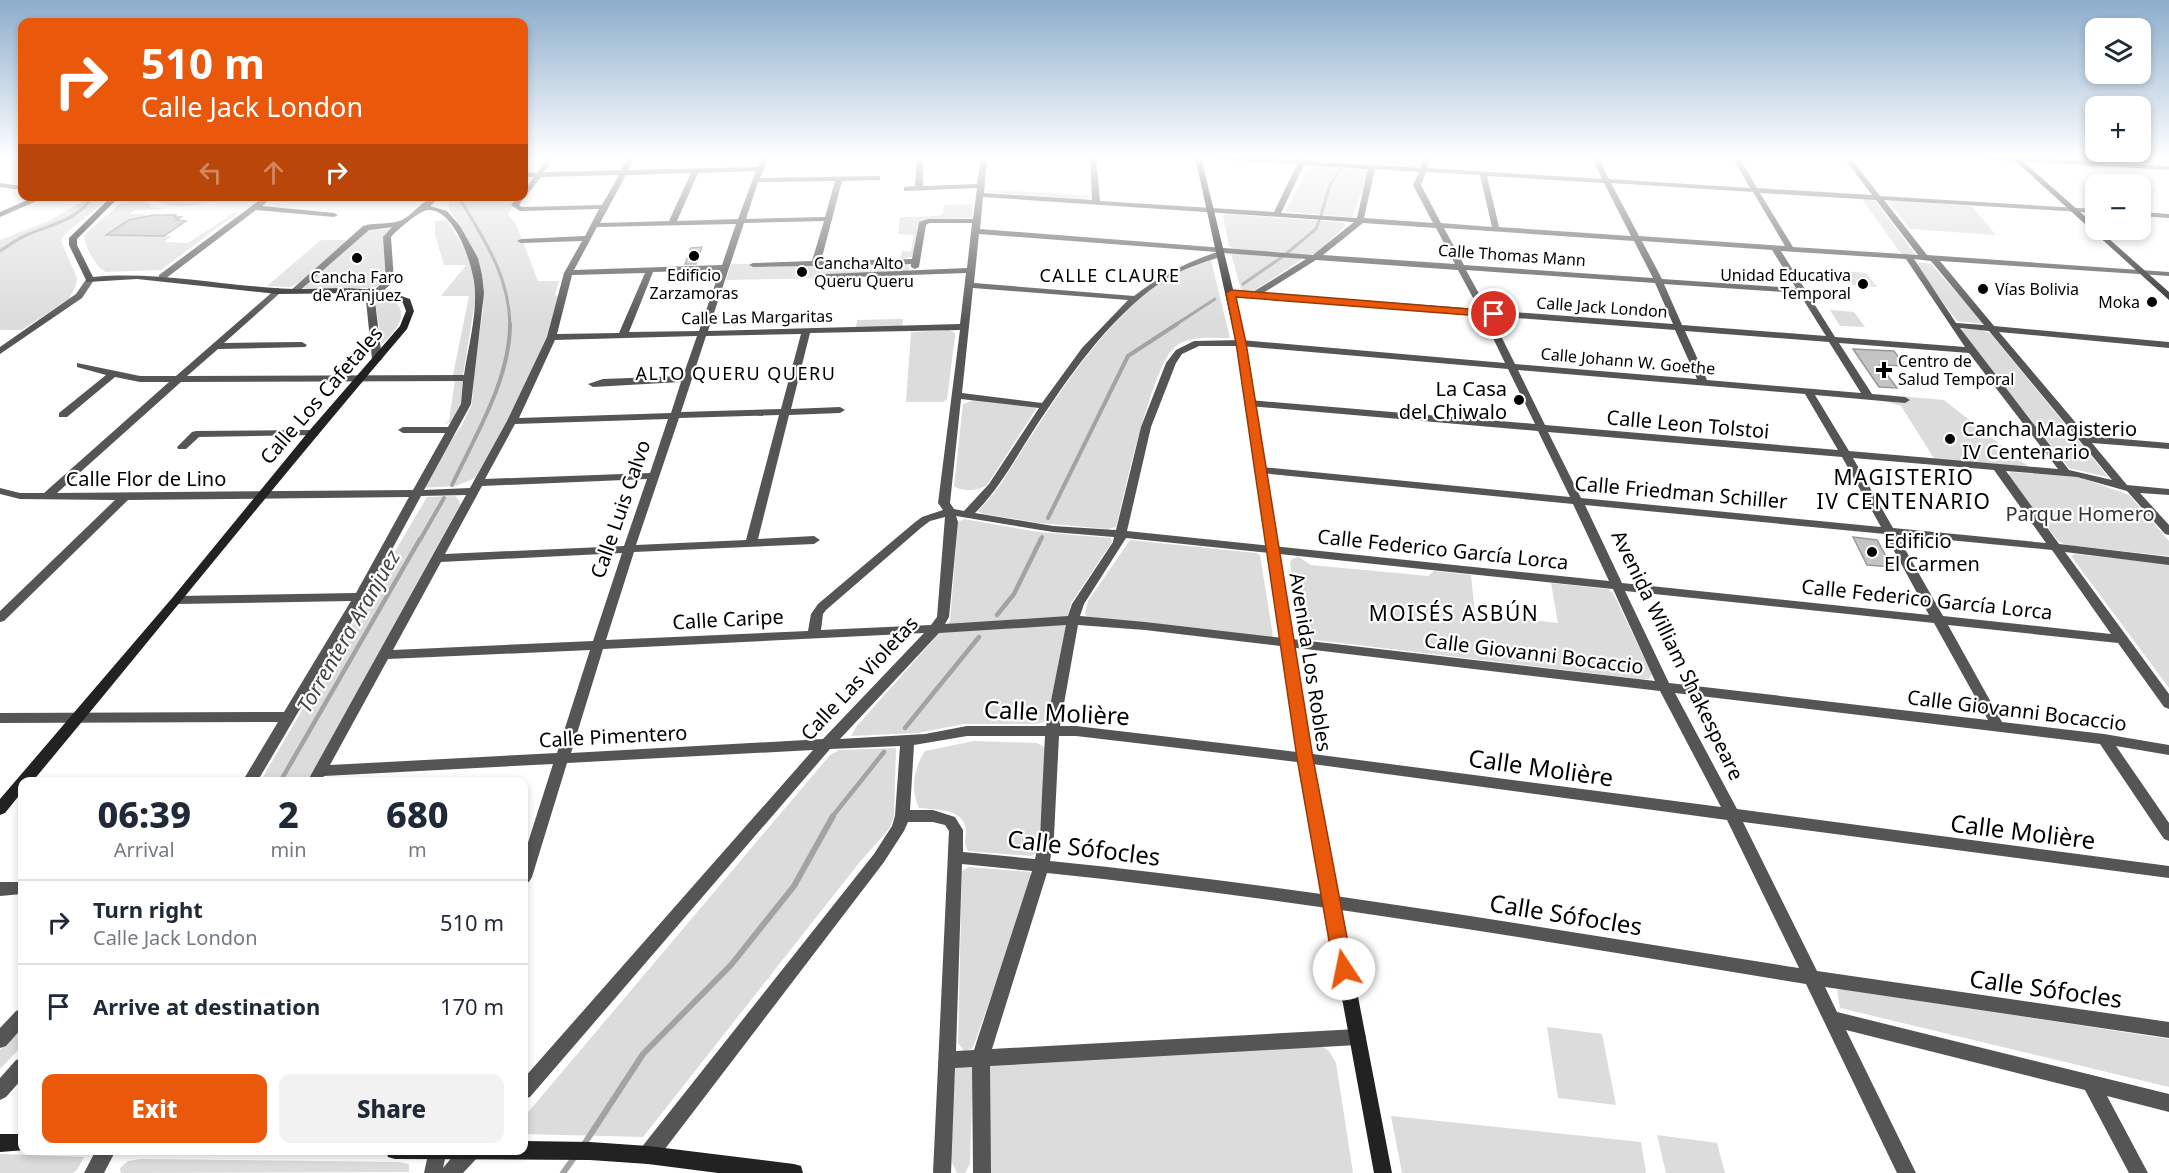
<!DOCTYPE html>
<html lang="en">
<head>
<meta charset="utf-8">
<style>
	body { margin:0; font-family:"Noto Sans",sans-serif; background:#f2f2f3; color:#1f2937; height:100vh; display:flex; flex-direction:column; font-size:22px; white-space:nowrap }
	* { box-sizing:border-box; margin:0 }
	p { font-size:20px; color:#747a83 }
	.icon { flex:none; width:33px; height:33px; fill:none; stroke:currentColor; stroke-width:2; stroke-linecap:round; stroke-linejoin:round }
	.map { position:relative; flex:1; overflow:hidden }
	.drawer { position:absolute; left:18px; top:777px; width:510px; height:378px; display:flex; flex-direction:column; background:#fff; border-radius:12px; box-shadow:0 3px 9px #0003 }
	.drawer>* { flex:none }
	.banner { position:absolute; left:18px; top:18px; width:510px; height:183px; border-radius:12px; box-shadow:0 3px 9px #0003; background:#ea580c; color:#fff; overflow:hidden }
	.controls { position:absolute; left:2085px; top:18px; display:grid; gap:12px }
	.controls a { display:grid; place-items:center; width:66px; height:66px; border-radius:12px; background:#fff; box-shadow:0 3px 9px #0003; font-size:30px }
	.pin { position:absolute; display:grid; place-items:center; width:51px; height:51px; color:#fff; margin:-26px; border:3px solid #fff; border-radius:50%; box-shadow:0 2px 6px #0007 }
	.me { position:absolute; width:66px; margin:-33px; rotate:349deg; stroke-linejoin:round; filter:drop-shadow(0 0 4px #0008) }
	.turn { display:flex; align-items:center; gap:21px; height:126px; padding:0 24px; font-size:27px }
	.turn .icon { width:78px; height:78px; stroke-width:2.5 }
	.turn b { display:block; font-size:42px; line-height:51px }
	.lanes { display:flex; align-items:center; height:57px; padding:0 24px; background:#0003; justify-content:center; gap:30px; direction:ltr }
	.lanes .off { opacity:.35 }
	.eta { display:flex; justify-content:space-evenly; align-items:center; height:102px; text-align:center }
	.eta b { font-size:36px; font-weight:800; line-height:42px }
	.cta { display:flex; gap:12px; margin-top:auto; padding:12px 24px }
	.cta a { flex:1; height:69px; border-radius:12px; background:#ea580c; color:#fff; font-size:24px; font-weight:800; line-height:69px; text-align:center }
	.cta a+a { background:#f2f2f3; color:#1f2937 }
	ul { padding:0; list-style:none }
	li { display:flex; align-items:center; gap:18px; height:84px; padding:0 24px; border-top:2px solid #e0e1e3 }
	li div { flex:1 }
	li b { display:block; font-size:22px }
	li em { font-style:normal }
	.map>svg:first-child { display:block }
	.green { fill:#dcdcdc }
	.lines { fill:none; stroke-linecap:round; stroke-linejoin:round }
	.stream-far3 { stroke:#a3a3a3; stroke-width:3 }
	.stream-far2 { stroke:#a3a3a3; stroke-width:4 }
	.stream-far1 { stroke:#a3a3a3; stroke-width:4.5 }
	.stream { stroke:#a3a3a3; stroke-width:6 }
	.building { fill:#c4c4c4; stroke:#999; stroke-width:1.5 }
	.minor { fill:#555; fill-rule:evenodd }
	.secondary { fill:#222; fill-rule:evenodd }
	.route { fill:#ea580c; stroke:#983908; stroke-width:1.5 }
	.poi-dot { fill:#000; stroke:#fff; stroke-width:2 }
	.labels { text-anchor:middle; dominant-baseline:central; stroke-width:4.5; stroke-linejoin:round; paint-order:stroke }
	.far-street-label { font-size:16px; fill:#000; stroke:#fff }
	.far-poi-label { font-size:16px; fill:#000; stroke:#fff; text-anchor:start }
	.far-neighbourhood-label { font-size:18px; letter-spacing:1.5px; fill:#000; stroke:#fff }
	.poi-label { font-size:20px; fill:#000; stroke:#fff; text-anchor:start }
	.street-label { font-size:20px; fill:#000; stroke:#fff }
	.park-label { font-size:20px; fill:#333; stroke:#fff }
	.neighbourhood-label { font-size:21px; letter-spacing:1.5px; fill:#000; stroke:#fff }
	.water-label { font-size:21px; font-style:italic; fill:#444; stroke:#fff }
	.near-street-label { font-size:24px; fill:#000; stroke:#fff }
</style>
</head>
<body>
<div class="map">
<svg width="2169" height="1173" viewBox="0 0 2169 1173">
	<rect width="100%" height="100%" fill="#fff"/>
	<path class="green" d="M1310,157H1422L1419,166L1411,168L1317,162Z
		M1317,166L1370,170L1352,217L1285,212L1309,168Z
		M990,190L1086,195L1091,197L1085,200L987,192Z
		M83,197H110L64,235L61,241L77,278L76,285L69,299L22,330H0V240L49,221L81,202Z
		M127,197H142L152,207L166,209L134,210L130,214H147L138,220H129L107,235L172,236L164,242L188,243L234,213L240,211L161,270L106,272C95,267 85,246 84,235Z
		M155,197H232C212,201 169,215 155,197Z
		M448,197H519L508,214L516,224L522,239L517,242H523L538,281H559L555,295L559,297L547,338L506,424L475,478L456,486L417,488L462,425L472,404L475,361L483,311V291L478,258L449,209Z
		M1861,198L1875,201L1916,255H1902Z
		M1894,200L1972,206L1996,235L1910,229L1888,201Z
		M973,204L972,218L929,219L918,223L913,257L900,259L902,251H911L914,235L898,234L900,217L939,216L943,214L944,205Z
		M1227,214L1341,222L1346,225L1317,253L1310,255L1236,249L1229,246L1223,216Z
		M447,220L470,257L476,295L463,375H453L469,296H441L466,265H444L435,235V221Z
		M389,224L393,227L384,236L388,278L381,286L371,288H303L368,229Z
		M321,240H347L299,283L290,287L267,286Z
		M1234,253L1299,258L1301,260L1249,294L1242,293L1231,254Z
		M1210,256L1230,338C1213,338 1190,335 1176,346C1152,364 1125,492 1116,527L1107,529L1040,523L983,514L978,511C1001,489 1016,458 1034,432C1071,375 1111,315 1169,277C1181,268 1197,263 1210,256Z
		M1917,262L1931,264L1985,324L1957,321L1921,272Z
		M908,263L909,270L905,272L825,274L824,278L726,280L731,264Z
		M1843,271L1866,273L1877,287L1853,285Z
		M374,295C413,301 405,323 382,344Z
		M1830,310L1854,312L1865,327L1840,326Z
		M903,319L902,327L856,328L857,320Z
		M1965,329L1982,330L1991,334L2108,477L2069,468L1960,330Z
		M949,330L955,333V336L947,399L943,402H906L911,332Z
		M455,380H463C462,395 463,422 444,424L449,421Z
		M1877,394L1944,400L2030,468L1935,460L1901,406L1881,400Z
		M974,400L1033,407L1036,409L987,485C979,491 961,492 954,486L963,404Z
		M2011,472L2078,477L2129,495L2169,541V556L2066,545L2058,541L2008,475Z
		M455,496L459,500L460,505L308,781L260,782L427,497Z
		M964,519L1038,532L1111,538L1112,542L1071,603L1047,721L1036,724H964L918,733L851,736L856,727L950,621L958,522Z
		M1130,540L1256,553L1260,555L1273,636L1269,639L1088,617L1085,614L1088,601Z
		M2075,554L2169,564V688L2071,556Z
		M1299,557L1311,565L1428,576L1434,571L1471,575L1475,614L1558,623L1551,583L1607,589L1613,593L1652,674L1649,679H1640L1307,639L1302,635L1290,562L1292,559Z
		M974,741L1037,743L1048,749L1038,847L1037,853L1031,856L968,851C963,844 966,839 966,832C966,808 936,810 919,808C910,789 914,768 925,751Z
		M896,748L894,817L889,829L859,863L643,1137L524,1134V1117L830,755L839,750Z
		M969,867L1030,872L1032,880L974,1045L971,1049L964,1051L958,1043L962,871Z
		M1842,989L2169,1039V1087L1840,1008L1837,990Z
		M1547,1027L1602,1034L1616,1105L1558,1098Z
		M22,1028V1046L0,1069V1050Z
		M1318,1044L1329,1051L1336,1063L1353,1173H988L987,1067L991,1060Z
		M973,1064L970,1164L965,1173H957L950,1158L955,1067Z
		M1391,1116L1641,1142L1646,1173H1402Z
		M1657,1135L1717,1143L1725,1173H1666Z
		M0,1154L84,1157L77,1170L73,1173H0Z
		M141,1159L398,1162L409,1164V1172L121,1173L120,1168L128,1161Z"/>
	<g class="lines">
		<path class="stream-far3" d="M1347,163L1353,157
			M458,196C483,238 509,274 510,325
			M1321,215L1330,185L1341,168
			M0,251C10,245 18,238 29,234C53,224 78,220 93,196
			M1287,253L1316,229L1319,221
			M1243,284L1282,257
			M1175,325L1215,299"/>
		<path class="stream-far2" d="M452,485C475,436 510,380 510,324
			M1048,518L1128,356L1177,324
			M420,540L444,498
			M1040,540L1042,537"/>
		<path class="stream-far1" d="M997,615L1014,594L1041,539
			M905,728L979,637
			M280,782L420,539
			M832,817L884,752"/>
		<path class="stream" d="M583,1146L643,1054L731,965L794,886L833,816
			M563,1173L576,1155"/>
	</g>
	<path class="building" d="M176,215L174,217H181L176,220L186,221L164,236L106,235L129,220L153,215Z
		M702,247L696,264H685L691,248Z
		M1853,349L1894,351L1905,366L1880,365L1897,388L1879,387Z
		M1853,537L1877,540L1892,567L1867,565Z"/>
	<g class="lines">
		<path class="minor" d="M0,157H5L0,160Z
			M548,157H555L544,172L621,170L628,157H635L628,170L758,167L762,157H769L760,178L880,176V180H877L842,181L821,261L912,259L919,222L928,219H973L977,188L904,191V187L915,186L917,157H923V186L977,184L981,157H987L984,193L1092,200L1090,157H1096L1100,201L1274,212L1297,164L1214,159L1211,157L1299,160L1300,157H1307L1306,161L1420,168L1424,157H1431L1427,168L1602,179L1591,157H1598L1609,179L1750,188L1732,157H1739L1757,188L1872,195L1843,157H1850L1880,196L2096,209V213L1884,200L1927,255L2169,272V276L1940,261L1994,326L2169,342V348L1999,332L2087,436L2169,443V449L2092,443L2127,485L2169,489V495L2140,493L2169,525V535L2165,534L2127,491L2077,477L2006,471L2059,544L2169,557V565L2065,552L2169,694V709L2164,707L2118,643L1948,625L2002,722L2104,734L2169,745V755L2116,746L2169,823V841L2164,839L2100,744L1675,693L1737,809L2169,866V878L1743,822L1817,971L2169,1022V1038L1825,987L1837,1012L2169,1094V1112L2107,1096L2148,1173H2129L2085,1090L1846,1030L1916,1173H1897L1806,984C1554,943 1301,899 1047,873L992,1049L1357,1029L1363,1031L1366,1037L1363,1043L1357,1045L990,1066L991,1173H973L972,1067L955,1068L951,1173H933L949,831L945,825L933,822H908L904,831L884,862L655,1162L648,1164L641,1162L639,1155L641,1148L874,854L892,826L895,816L900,746L830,749L530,1097L524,1099V1078L813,750L567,763L532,877L529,882L524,883V855L553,764L324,776L321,782H307L466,495L421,496L366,597L257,782H242L278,722L0,723V713L284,712L351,601L177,604L171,600L177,596L356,593L409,497L128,500L4,621L0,622V611L115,500L20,499L0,494V488L20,493H44L169,382H140L115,377L67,417H59V413L106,375L77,367V363L140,376H176L277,288L280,289V293L224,343L302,342L307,345L305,347L218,349L187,376L464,375C468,348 476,320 475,292C475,271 456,207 427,210C418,212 397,230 391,237L394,281L380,294L374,293L382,359L380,361H374L372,359L365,291L369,288L373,291L386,280L383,237L392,227L369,230L297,293L290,291L363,226C375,222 391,225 402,220C416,213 424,196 441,196L430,206L447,211L460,226L478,258L482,275L484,293L471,404L424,490L470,488L507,421L547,337L564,273L582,241L521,243L517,241L521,239L585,236L599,209L520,211L511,205L518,196H524V191L534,177H524V173H537ZM1304,165L1368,169L1357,218L1281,213ZM1375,169L1419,172L1413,185L1433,223L1364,218ZM756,171L738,219L677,221L698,173ZM1426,172L1480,175L1492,227L1441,223L1421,185ZM691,173L669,221L600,223L626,175ZM619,175L602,205L522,207L519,205L541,177ZM1487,176L1604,183L1631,236L1499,227ZM835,181L825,217L746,219L758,182ZM1611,183L1753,192L1785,246L1639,236ZM1760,193L1876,200L1918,255L1793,247ZM983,197L1354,222L1313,255L980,229ZM824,221L812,261L753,263L749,265L753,267L911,264V267L915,269L919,267L926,225L929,223H972L967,268L826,274L822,276L826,278L966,273L960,324L708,331L744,223ZM1363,223L1436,228L1455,264L1323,255ZM736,224L722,265L574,270L597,227ZM1444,228L1634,241L1653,278L1464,265ZM979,234L1217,252C1185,263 1161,275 1134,296L974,283ZM1642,241L1772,250L1796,288L1662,279ZM1781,251L1906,259L1965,347L1835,337ZM1223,253L1306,259L1253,292L1231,290L1228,291V295L1482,315L1505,363L1241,340L1194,341L1176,350L1166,363L1141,427L1116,530L1053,526L975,513C999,489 1015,459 1033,431C1068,378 1106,321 1160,283C1179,270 1201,263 1223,256ZM1914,259L1931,261L1984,325L1956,323ZM1316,260L1458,270L1479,309L1263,293ZM720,270L699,331L629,332L653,272ZM1466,270L1655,283L1673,324L1488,310ZM645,273L619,333L557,334L572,275ZM1664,284L1799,293L1826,336L1682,325ZM973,288L1128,300L1082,348L1042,403L962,393ZM1491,316L1675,330L1697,379L1515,364ZM1960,328L1989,331L2112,480L2069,470ZM960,330L938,503L943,510L922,517L914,523L818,604L811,614L808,631L606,640L634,552L814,544L820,540L814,536L758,539L789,415L840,413L845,410L840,407L791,409L810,333ZM1685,331L1829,342L1861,393L1707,380ZM801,334L781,409L681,412L706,336ZM697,336L683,376L603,379L588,384L593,387L681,382L671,413L519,418L555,340ZM1839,343L1969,353L2058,469L1849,451L1815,395L1905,403L1910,400L1905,397L1872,394ZM1199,346H1241L1508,369L1535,424L1249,400L1244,403L1249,406L1538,431L1570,497L1261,467L1256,470L1261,473L1573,504L1609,581L1127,531L1151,427L1176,363L1182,354ZM1518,370L1805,394L1838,450L1545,425ZM463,381L461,404L448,427H403L398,430L403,433H445L413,490L57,493L181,382ZM961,399L1039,408L989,484L964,511L954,509L950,503ZM779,415L746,540L636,545L679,418ZM668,419L650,473L485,479L515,424ZM1548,432L1842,457L1881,527L1581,498ZM1853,458L1994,470L2046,543L1893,528ZM647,479L624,546L445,554L482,486ZM1585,505L1885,534L1929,615L1622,583ZM956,516L1053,532L1114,537L1113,542L1072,604L1068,616L945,624L949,617L958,522ZM945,517L937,617L931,625L821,630L823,614L826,610L922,527L930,521ZM1897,535L2052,550L2111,634L1943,616ZM1126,538L1613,589L1655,681L1145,622L1080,616L1084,604ZM622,553L593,641L393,650L441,562ZM1625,591L1934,623L1988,720L1669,683ZM1066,625L1046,726H967L925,734L840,739L939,633ZM1078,625L1145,630L1660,691L1721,807L1305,753L1076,726H1060ZM924,633L823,739L571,753L603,649ZM590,650L557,753L330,765L388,659ZM967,736H1045L1040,836L1035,859L963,852V830L955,817L933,810H910L914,745ZM1059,736H1076L1305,763L1727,820L1799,968C1550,929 1301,886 1050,861L1054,836ZM962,864L1032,871L974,1050L956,1051Z
			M1976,157H2018L2169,166V170L1979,159Z
			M0,183L22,186V190L0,187Z
			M37,196H48L0,217V212Z
			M265,196H273L262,206L334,213L338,215L334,217L256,210L165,279H159V275Z
			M2140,212L2169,214V218L2140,216Z
			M87,278L94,280L82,298L0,354V347L76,294Z
			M313,430L317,431V435L199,437L186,449H178L177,447L192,432L196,431Z
			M0,882H22V894L0,896Z
			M22,1009V1028L6,1046L0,1048V1028L16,1011Z
			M22,1058V1079L6,1097L0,1100V1078L16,1060Z
			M96,1150H116L104,1173H84Z
			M429,1150H447L443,1168L458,1150H480L478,1157L463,1173H424Z"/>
		<path class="secondary" d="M1195,157H1201L1246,343L1312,758L1392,1173H1374L1298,758L1236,343Z
			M2011,157H2018L2096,226V230H2099L2169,292V300Z
			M112,196H120L77,239V245L93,277C154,271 213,284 275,288C322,292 363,281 410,299L414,311L407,329C280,478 158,631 32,782H22V792L5,813L0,815V799L173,597L309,431L400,326L406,311L403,303L389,297L360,293L277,294L137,279L87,282L69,245V238Z
			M0,1134H22V1150H26L0,1152Z
			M524,1141L590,1142L648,1146L794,1164L801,1166L803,1173H718L648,1164L590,1160L395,1159L388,1157L386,1150H524Z"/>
	</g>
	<linearGradient id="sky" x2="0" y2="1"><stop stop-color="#8cadcc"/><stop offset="0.49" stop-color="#fff"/><stop offset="1" stop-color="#fff" stop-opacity="0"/></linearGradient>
	<rect width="2169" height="321" fill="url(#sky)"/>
	<path class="route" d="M1231,290L1494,311L1499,314L1494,317L1236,297L1246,343L1313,758L1353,969L1350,975L1344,977L1337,975L1334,969L1297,758L1236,343L1226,293Z"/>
	<g class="poi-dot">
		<circle cx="694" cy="256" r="6"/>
		<circle cx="357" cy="258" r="6"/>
		<circle cx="802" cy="272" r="6"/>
		<circle cx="1863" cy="284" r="6"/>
		<circle cx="1983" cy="289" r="6"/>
		<circle cx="2152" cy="302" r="6"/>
		<path d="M1881 361h6v6h6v6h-6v6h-6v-6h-6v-6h6z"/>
		<circle cx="1519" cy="400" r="6"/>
		<circle cx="1950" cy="439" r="6"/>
		<circle cx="1872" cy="552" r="6"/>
	</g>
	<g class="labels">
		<g class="far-street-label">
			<text transform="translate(1512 255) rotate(4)">Calle Thomas Mann</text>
			<text transform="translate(1602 307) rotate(4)">Calle Jack London</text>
			<text transform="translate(757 317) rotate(-1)">Calle Las Margaritas</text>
			<text transform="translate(1628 361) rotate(5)">Calle Johann W. Goethe</text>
		</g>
		<g class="far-poi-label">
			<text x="814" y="263">Cancha Alto<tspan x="814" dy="18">Queru Queru</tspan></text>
			<text x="694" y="275" text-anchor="middle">Edificio<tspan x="694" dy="18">Zarzamoras</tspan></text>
			<text x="1851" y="275" text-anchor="end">Unidad Educativa<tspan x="1851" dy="18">Temporal</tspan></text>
			<text x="357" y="277" text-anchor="middle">Cancha Faro<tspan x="357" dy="18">de Aranjuez</tspan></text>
			<text x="1995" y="289">Vías Bolivia</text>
			<text x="2140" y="302" text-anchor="end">Moka</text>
			<text x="1898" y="361">Centro de<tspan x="1898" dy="18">Salud Temporal</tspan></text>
		</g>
		<g class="far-neighbourhood-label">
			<text x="1110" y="275">CALLE CLAURE</text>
			<text x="736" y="373">ALTO QUERU QUERU</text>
		</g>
		<g class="poi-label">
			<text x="1507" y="388" text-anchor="end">La Casa<tspan x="1507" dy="23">del Chiwalo</tspan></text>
			<text x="1962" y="428">Cancha Magisterio<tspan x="1962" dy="23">IV Centenario</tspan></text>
			<text x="1884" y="540">Edificio<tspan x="1884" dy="23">El Carmen</tspan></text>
		</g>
		<g class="street-label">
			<text transform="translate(321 395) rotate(-49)">Calle Los Cafetales</text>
			<text transform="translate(1688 424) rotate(5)">Calle Leon Tolstoi</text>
			<text x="146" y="478">Calle Flor de Lino</text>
			<text transform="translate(1681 492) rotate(5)">Calle Friedman Schiller</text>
			<text transform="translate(620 509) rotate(-71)">Calle Luis Calvo</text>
			<text transform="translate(1443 549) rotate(6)">Calle Federico García Lorca</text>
			<text transform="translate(1927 599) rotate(6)">Calle Federico García Lorca</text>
			<text transform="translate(728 619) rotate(-3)">Calle Caripe</text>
			<text transform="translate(1534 653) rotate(7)">Calle Giovanni Bocaccio</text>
			<text transform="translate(1678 655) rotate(64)">Avenida William Shakespeare</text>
			<text transform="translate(1311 662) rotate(81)">Avenida Los Robles</text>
			<text transform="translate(859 678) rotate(-47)">Calle Las Violetas</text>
			<text transform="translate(2017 710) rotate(7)">Calle Giovanni Bocaccio</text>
			<text transform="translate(613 736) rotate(-3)">Calle Pimentero</text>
		</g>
		<g class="park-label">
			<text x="2080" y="513">Parque Homero</text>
		</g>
		<g class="neighbourhood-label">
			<text x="1904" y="477">MAGISTERIO<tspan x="1904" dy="24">IV CENTENARIO</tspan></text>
			<text x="1454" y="613">MOISÉS ASBÚN</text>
		</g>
		<g class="water-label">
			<text transform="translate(348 631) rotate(-60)">Torrentera Aranjuez</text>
		</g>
		<g class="near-street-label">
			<text transform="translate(1057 712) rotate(3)">Calle Molière</text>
			<text transform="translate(1541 767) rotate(8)">Calle Molière</text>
			<text transform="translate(2023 831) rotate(7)">Calle Molière</text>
			<text transform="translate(1084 847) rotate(7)">Calle Sófocles</text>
			<text transform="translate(1566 914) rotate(9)">Calle Sófocles</text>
			<text transform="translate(2046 988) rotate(8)">Calle Sófocles</text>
		</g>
	</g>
</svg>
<div class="controls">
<a><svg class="icon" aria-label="layers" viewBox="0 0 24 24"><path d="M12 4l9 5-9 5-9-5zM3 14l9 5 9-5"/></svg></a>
<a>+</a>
<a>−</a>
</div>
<div class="pin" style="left:1494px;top:314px;background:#d93025"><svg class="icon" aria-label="arrive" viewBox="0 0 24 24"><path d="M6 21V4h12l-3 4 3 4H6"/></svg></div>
<svg class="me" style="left:1344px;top:969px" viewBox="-20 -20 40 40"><circle r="19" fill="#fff"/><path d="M0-13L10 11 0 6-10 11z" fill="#ea580c"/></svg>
<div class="banner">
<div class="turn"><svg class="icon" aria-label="right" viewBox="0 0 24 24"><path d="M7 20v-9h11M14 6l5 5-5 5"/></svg><div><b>510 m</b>Calle Jack London</div></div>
<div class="lanes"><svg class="icon off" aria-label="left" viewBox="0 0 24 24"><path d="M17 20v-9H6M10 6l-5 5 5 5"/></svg><svg class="icon off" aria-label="ahead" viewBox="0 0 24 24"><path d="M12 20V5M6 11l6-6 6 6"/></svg><svg class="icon" aria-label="right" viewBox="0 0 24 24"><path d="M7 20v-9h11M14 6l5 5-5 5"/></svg></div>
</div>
<section class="drawer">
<div class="eta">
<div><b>06:39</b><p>Arrival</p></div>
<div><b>2</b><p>min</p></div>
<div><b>680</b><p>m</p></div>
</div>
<ul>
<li><svg class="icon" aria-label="right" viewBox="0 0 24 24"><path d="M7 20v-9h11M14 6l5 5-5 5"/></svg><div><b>Turn right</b><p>Calle Jack London</p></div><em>510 m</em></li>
<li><svg class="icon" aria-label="arrive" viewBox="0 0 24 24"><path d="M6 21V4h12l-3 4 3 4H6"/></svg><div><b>Arrive at destination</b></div><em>170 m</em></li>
</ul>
<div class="cta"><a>Exit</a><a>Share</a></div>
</section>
</div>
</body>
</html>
